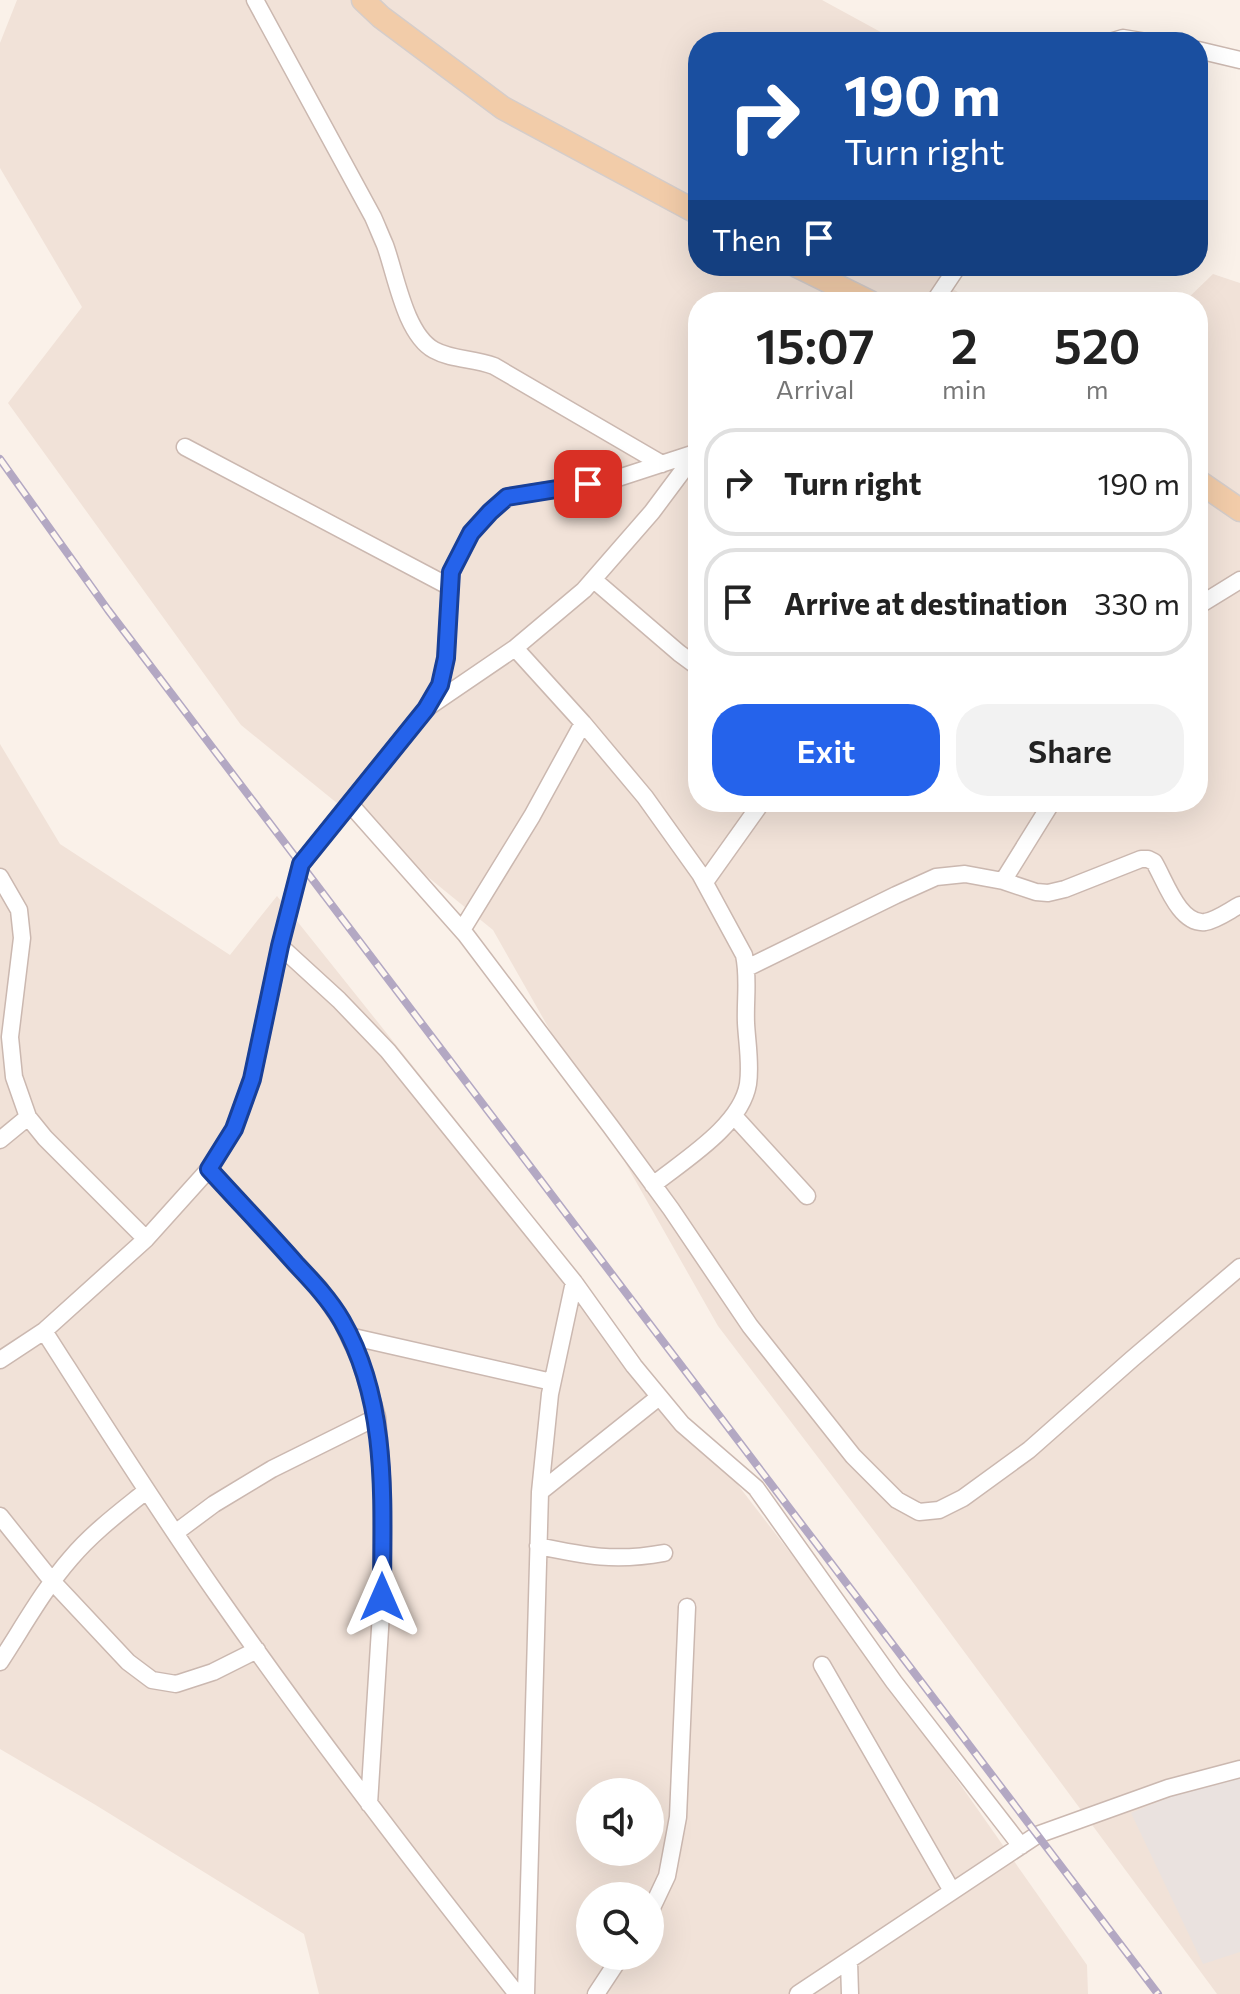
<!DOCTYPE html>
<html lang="en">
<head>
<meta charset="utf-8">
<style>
	body { margin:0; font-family:Commissioner,sans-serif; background:#f2f2f2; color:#222; height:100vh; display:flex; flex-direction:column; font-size:30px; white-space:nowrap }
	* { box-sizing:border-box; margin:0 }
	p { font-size:26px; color:#767676 }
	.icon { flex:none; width:44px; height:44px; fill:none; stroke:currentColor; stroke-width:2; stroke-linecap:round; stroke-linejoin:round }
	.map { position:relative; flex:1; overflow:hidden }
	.sheet { position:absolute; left:688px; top:292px; width:520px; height:520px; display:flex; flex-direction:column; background:#fff; border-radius:32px; box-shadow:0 8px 32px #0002 }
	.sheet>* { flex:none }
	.guide { position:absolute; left:688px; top:32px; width:520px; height:244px; border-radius:32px; box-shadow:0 8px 32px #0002; background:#1a4fa0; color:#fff; overflow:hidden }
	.buttons { position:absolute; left:576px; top:1778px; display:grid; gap:16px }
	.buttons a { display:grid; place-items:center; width:88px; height:88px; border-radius:50%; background:#fff; box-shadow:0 8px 32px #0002; font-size:40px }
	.pin { position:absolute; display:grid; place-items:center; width:68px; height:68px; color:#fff; margin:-34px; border-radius:16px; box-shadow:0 4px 12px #0006 }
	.me { position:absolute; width:88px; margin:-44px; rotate:0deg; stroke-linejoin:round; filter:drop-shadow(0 0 6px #0008) }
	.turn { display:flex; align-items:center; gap:28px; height:168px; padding:0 24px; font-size:36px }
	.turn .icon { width:104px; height:104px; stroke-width:2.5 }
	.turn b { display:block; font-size:56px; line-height:68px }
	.then { display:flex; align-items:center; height:76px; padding:0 24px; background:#0003; gap:16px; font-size:30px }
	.eta { display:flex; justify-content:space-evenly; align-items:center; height:136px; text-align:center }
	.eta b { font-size:48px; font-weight:600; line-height:56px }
	.action { display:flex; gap:16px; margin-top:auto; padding:16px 24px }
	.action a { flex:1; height:92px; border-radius:32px; background:#2563eb; color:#fff; font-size:32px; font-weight:600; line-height:92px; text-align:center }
	.action a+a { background:#f2f2f2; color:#222 }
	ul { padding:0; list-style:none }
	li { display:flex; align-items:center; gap:24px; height:108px; margin:0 16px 12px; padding:0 8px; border:4px solid #e0e0e0; border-radius:32px }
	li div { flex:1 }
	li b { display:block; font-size:30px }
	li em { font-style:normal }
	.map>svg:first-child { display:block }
	.residential { fill:#f1e2d8; fill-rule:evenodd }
	.industrial { fill:#eae2df }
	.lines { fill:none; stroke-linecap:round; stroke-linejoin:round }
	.minor-casing { stroke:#cbb8b0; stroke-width:19 }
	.major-casing { stroke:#d5cdca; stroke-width:25 }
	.minor { stroke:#fff; stroke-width:16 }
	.major { stroke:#f2cca9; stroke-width:22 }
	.rail-casing { stroke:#b3a8c3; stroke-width:8 }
	.rail { stroke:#fdf6ef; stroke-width:5; stroke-dasharray:15; stroke-linecap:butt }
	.route-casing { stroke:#184099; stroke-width:20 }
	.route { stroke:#2563eb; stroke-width:14 }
</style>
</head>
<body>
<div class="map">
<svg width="1240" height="1994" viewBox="0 0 1240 1994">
	<rect width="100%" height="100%" fill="#faf1e9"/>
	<path class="residential" d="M17,0H822L899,42H698V266H959L953,289L974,302H698V802H1198V302H1184L1213,274L1240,283V1994H1217L906,1573L718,1326L493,930L241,725L8,403L82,307L0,168V43Z
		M0,744L60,844L230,955L277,896L452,1115L870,1656L1087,1965L1088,1994H319L304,1934L94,1804L0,1749ZM590,1792H650V1852H590ZM590,1896H650V1956H590Z"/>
	<path class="industrial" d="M1240,1774V1952L1203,1964L1131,1813L1210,1780Z"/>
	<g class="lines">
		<g class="minor-casing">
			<path id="minor" d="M255,0L373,217C377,226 381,236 385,245C396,275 405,334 434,350C452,360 474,358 494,366L662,464
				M1110,42L1123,38L1147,42
				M1198,50L1240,60
				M934,302L958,266
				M185,447L450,587
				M594,580L679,653L698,667
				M1198,606L1240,580
				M515,648L583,723L645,797L700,874L744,955C749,977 745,1000 746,1023C747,1043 751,1064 748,1084C741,1126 684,1160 653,1185
				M430,706L515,648L584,590L652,512L696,453
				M350,804L466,935L611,1127L671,1209L750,1326L853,1456L897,1500L919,1512L939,1510L963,1498L1029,1450L1132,1359L1240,1267
				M0,877L19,910L22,938L10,1037L14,1077L28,1117L45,1138L146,1239
				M1003,881L1052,802
				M705,882L762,802
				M462,930L532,816L583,723
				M280,946L339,1000L388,1051L574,1282L634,1366L682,1424L756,1488L894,1682L1021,1846
				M747,968L896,895L936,877L965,874L1003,881L1036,892L1048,893L1065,889L1141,859H1148L1154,862C1165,880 1179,925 1205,922C1217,920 1230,910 1240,905
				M734,1116L807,1196
				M0,1140L28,1117
				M209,1169L320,1289L342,1322L360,1360L377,1417L382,1481V1597L369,1804
				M44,1331C101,1420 157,1509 218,1596C313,1732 414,1864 517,1994
				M349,1336L552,1382
				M0,1360L44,1331L146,1239L209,1169L234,1129L252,1079L280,946L301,864L426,709L440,685L446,658L451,572L471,533L490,512L507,497L615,479L698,452
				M540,1492L659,1397
				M0,1516L52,1581L128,1662L152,1680L176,1684L213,1672L257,1650
				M175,1533L214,1504L272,1469L377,1417
				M538,1546C586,1556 615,1562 664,1553
				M0,1662C23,1627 43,1590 71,1558C93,1532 120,1512 146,1491
				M822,1665L952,1891
				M650,1912L667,1876L678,1817L687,1607
				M849,1961L850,1994
				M526,1994L540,1492L550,1394L574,1282
				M596,1994L621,1956
				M798,1994L1037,1835L1168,1788L1240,1769"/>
		</g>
		<g class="major-casing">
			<path id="major" d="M363,0L381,17L503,108L698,213
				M797,266L870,302
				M1198,481L1240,510"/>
		</g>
		<use href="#minor" class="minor"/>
		<use href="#major" class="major"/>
		<g class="rail-casing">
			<path id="rail" d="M0,459L108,610L1158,1994"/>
		</g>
		<use href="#rail" class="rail"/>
	</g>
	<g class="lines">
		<g class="route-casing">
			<path id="route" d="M382,1597C382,1504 390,1405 342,1321C330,1300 313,1282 296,1264C268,1232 238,1201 209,1169L234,1129L252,1079L280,946L301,864L426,709L440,685L446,658L451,572L471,533L490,512L507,497L588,484"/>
		</g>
		<use href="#route" class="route"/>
	</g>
</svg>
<div class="buttons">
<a><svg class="icon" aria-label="sound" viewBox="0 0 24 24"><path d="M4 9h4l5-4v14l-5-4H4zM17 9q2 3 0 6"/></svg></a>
<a><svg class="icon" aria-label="search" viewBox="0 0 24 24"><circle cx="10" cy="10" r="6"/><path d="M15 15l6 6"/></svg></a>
</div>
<div class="pin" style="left:588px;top:484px;background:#d93025"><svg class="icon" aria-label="arrive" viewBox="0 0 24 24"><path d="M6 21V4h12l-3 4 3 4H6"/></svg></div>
<svg class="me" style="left:382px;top:1597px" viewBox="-20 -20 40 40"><path d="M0-17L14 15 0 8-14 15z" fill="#2563eb" stroke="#fff" stroke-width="4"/></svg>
<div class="guide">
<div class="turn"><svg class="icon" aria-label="right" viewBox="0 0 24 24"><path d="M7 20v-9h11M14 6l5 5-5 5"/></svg><div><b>190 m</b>Turn right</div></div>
<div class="then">Then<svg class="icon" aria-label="arrive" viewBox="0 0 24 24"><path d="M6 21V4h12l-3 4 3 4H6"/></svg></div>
</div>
<section class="sheet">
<div class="eta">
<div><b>15:07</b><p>Arrival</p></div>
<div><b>2</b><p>min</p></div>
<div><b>520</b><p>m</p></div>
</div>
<ul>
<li><svg class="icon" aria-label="right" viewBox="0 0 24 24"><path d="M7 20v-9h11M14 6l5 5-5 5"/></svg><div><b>Turn right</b></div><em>190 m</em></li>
<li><svg class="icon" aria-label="arrive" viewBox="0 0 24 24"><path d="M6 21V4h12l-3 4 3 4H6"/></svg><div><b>Arrive at destination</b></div><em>330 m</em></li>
</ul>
<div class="action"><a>Exit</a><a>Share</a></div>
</section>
</div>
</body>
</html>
